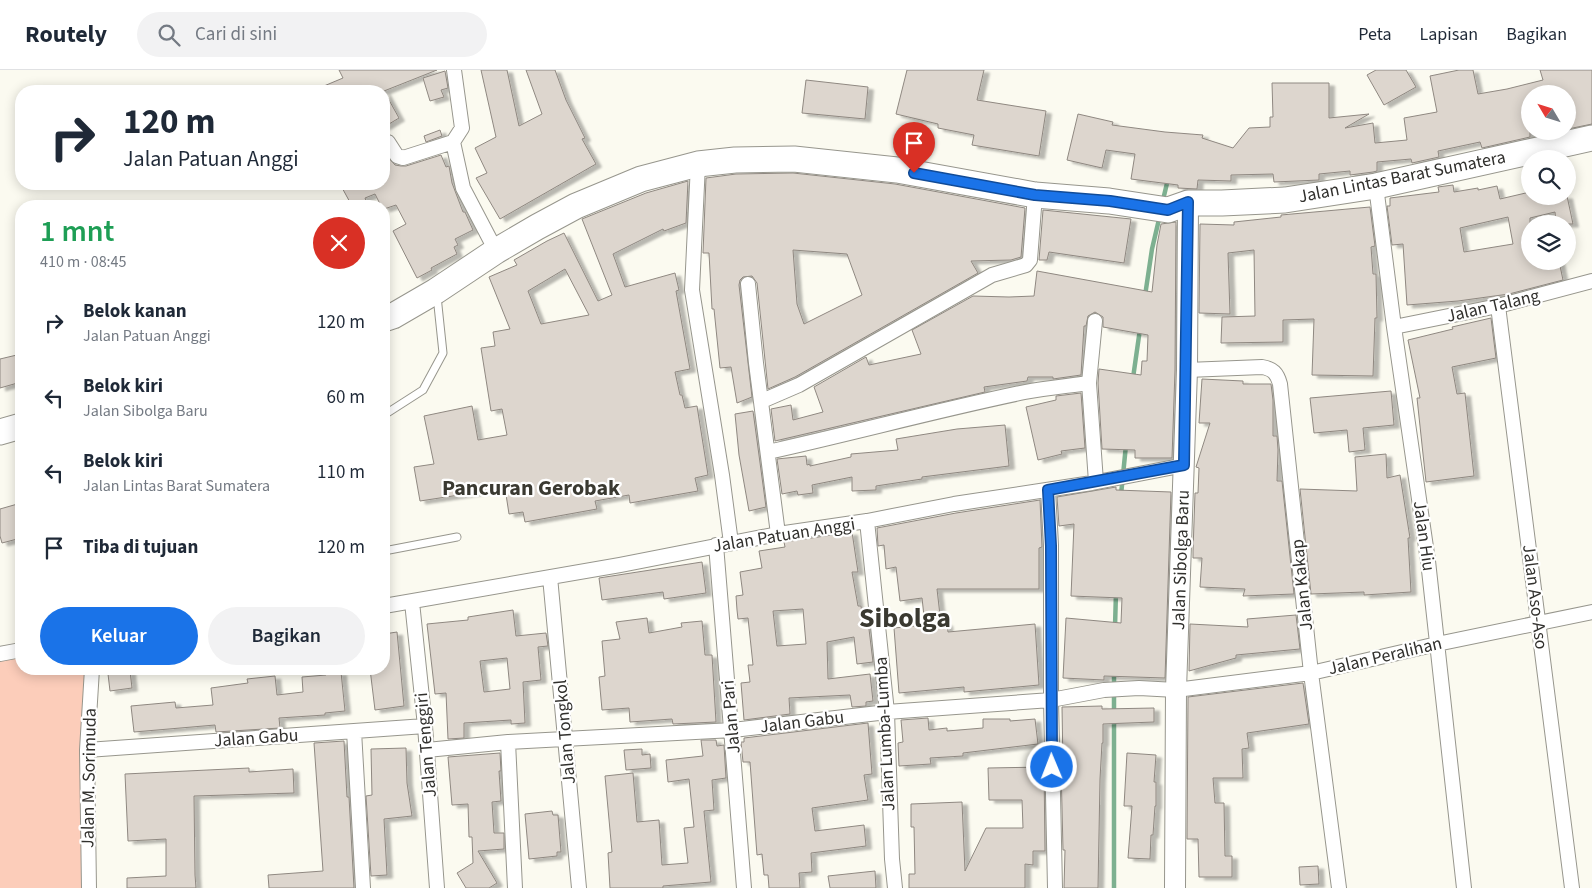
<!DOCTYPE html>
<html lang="id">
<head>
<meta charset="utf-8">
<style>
	body { margin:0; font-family:"Source Sans 3",sans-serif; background:#f2f2f3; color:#1f2937; height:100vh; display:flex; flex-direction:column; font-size:19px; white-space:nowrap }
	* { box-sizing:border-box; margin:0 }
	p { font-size:16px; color:#747a83 }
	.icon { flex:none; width:28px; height:28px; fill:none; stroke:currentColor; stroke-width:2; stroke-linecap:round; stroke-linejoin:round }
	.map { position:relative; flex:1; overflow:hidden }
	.drawer { position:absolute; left:15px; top:130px; width:375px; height:475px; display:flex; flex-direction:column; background:#fff; border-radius:20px; box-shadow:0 2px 12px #0003 }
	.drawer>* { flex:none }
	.banner { position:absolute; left:15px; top:15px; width:375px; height:105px; border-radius:20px; box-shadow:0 2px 12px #0003; background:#fff; color:#1f2937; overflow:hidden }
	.needle { width:32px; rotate:308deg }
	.buttons { position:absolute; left:1521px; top:15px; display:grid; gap:10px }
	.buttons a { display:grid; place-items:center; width:55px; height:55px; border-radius:50%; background:#fff; box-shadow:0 2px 12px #0003; font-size:25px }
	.pin { position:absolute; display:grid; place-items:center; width:42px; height:42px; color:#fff; margin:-51px -21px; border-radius:50% 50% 50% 0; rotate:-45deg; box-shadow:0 0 5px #0007 }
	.pin .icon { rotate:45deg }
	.me { position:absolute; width:55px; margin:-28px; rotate:359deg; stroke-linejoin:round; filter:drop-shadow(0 0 4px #0008) }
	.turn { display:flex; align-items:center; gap:18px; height:105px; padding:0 25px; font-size:22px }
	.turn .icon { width:65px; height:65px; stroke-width:2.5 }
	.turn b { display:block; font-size:35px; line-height:42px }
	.round { display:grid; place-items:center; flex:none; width:52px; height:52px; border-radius:26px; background:#f2f2f3 }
	.head { display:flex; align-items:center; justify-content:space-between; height:85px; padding:0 25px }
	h1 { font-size:30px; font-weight:600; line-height:38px; color:#1e9e55 }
	.button { display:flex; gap:10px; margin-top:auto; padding:10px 25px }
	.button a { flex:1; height:58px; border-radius:30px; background:#1a73e8; color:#fff; font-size:20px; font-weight:600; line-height:58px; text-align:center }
	.button a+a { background:#f2f2f3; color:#1f2937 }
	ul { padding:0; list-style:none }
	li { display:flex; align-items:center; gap:15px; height:75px; padding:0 25px }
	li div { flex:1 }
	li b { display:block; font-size:19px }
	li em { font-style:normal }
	header { display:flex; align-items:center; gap:30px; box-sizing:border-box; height:70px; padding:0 25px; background:#fff; border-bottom:1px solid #e0e1e3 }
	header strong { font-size:24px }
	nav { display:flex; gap:28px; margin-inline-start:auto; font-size:18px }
	.search { width:350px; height:45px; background:#f2f2f3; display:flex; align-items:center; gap:12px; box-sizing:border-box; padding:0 18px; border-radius:28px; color:#747a83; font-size:19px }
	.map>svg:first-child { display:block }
	.green { fill:#fccdba }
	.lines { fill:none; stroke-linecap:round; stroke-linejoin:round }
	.stream { stroke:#7db090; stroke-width:4.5 }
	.building { fill:#ddd6ce; stroke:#8f8881; fill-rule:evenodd; filter:url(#shadow) }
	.lane-casing { stroke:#97968d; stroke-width:9 }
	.street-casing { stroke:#97968d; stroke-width:16 }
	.secondary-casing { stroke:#97968d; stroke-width:22 }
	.highway-casing { stroke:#97968d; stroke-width:27 }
	.lane { stroke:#fff; stroke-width:7 }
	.street { stroke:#fff; stroke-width:14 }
	.secondary { stroke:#fff; stroke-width:20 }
	.highway { stroke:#fff; stroke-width:25 }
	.route-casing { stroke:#114b97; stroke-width:12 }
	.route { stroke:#1a73e8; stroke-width:9 }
	.labels { text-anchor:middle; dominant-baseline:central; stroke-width:4.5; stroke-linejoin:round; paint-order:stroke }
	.street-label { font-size:18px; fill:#31302d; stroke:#fff }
	.district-label { font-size:22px; font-weight:bold; fill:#3a3931; stroke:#fff }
	.town-label { font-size:28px; font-weight:bold; fill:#3a3931; stroke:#fff }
</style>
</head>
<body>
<header>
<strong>Routely</strong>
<div class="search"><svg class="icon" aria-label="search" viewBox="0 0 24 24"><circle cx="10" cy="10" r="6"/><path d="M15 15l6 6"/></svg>Cari di sini</div>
<nav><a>Peta</a><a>Lapisan</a><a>Bagikan</a></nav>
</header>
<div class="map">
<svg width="1592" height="818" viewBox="0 0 1592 818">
	<defs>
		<filter id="shadow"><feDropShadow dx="5.5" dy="3" stdDeviation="1" flood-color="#0004"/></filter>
	</defs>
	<rect width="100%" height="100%" fill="#fbfaf0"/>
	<path class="green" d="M21,581V599H92L89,818H0V585Z"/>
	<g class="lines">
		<path class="stream" d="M1163,130L1168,109
			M1145,226L1152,179L1160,145
			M1133,308L1140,259
			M1121,425L1126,375
			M1115,557L1116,522
			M1114,602V818"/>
	</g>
	<path class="building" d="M339,0H437L384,21L399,48L384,57V21H312L343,8Z
		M481,0H507L519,56L542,44L526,0H555L566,30L585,68L582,69L596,94L500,149L476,108L487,103L475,78L496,67Z
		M907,0H984L977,30L1046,41L1039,86L972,75L974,65L938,58V54L896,44Z
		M1376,0H1406L1416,17L1384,35L1367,5Z
		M1459,0H1473L1478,24L1507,19L1543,10L1540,0H1592V54L1568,59V24H1530V67L1482,78L1480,72L1438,81L1439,87L1412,93L1411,89L1377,92V101L1373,102L1350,105V101L1319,104V110L1274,112L1273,104L1231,105V111L1198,110L1197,119L1178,118V115L1131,109L1135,84L1106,80L1102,98L1067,90L1078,44L1113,52L1112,55L1165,62L1203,65L1202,68L1233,78L1249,58L1270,57V47H1273L1272,13H1329V48L1369,44L1345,58L1373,53L1375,73L1407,70L1404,48L1437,42L1430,6Z
		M445,1L448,18L441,20L444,27L430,31L423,8Z
		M806,10L868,17L865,49L802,43Z
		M440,60L442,66L426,72L424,66Z
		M384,82L395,95L401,96H406L441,85L446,97L449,96L452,113L463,142H465L473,160L455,169L458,175L454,177L457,184L431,198L432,200L417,208L393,161L406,154L396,135L384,139V136H381L375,124L365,128L368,136H352L340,114H384Z
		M793,103L895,114L1025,138L1021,187L1011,190L971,191L978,203L795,307L768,319L757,213L752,206L743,207L740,210L739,215L752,327L737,333L731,297L720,298L714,239H712L709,183H703L706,108L736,104ZM793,180L847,184L862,225L804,254L797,234Z
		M688,111L686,153L664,161L663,159L613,184L625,217L675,203L679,220L676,221L690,299L675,302L680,325H682L685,338L697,336L708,405L695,408L698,421L630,433L629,425L595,431L597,439L525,452L523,442L509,444L505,418L420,431L414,397L434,394L424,346L472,336L478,370L507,365L502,339L491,341L481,278L495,276L493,262L510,259L489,207L517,195L514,190L547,171L564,163L598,231L612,225L582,149L646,123ZM565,199L589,245L541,254L528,221Z
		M1453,115L1454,122L1478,118V120L1497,116L1500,129L1530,122V126H1567L1573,154H1556L1555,142L1530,148V191H1559L1563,210L1509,224L1458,231L1407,235L1403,174L1392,175L1387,136H1390V128L1439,122L1438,117ZM1508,147L1513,174L1464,182L1460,158Z
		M1370,137L1375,176L1371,177L1373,204H1376L1377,248H1375L1373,306L1312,305L1314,249L1283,250V272L1221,273L1222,247L1255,246L1254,180L1228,183L1230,244L1199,243L1200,154L1234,155V152L1281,147V145Z
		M1043,140L1131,149L1124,193L1049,182L1047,190H1039Z
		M1176,152L1175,300L1172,388H1135V380L1102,379L1098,313L1099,299L1141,305L1142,291H1147L1148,265L1103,257V247L1095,242L1088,246L1086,256H1084L1081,305L1053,309V307H1028L1027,311L984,317L985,322L775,371L771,339L791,335L793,350L823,342L814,317L866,287L869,295L921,284L912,260L973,226L1009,227L1034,226L1037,201L1152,222L1157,175L1161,154Z
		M1491,248L1496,288L1452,297L1457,324L1465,323L1474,406L1426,412L1417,328H1420L1408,270L1453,259L1452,257Z
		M21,284V312L0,318V289Z
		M1202,309L1243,311V314H1271L1273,330V366H1277L1278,380L1277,411H1282L1294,524L1243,526L1245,519L1200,517L1202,488H1193V481L1195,423H1198L1199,398L1196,397L1210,353H1199Z
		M1391,321L1394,355L1363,358L1365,380L1349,382L1347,360L1314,363L1310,328Z
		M1081,323L1085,378L1061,381L1062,384L1038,390L1026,337L1056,330V326Z
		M753,341L766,437L749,441L739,385L735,344Z
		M1005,355L1009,396L922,407V409L876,416V420L852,421V407L812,415L813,423L798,425L797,421L782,424L777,389L806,386L807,395L810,394V396L851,387V384L898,380L896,369L957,359Z
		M1386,384L1387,408L1400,405L1410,468H1408L1411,522L1364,525V522L1311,524L1300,419L1357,421L1355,387Z
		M1116,417V420L1171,422L1165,608L1104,606V610L1063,608L1066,548L1121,553L1122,528L1071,526L1074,454L1059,456L1057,427Z
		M1040,430L1042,477L1039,478V519H937L941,554L947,553L948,562L1035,554L1039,615L964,622V617L899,623L894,558L925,555L922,528L900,531L896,497L886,499L884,475L878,476L877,458L956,443Z
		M21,433V468L2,473L0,466V439Z
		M852,462L858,502H852L858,536H861L863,552L868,551L873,592L857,594L854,567L827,572L828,609L870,604L873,631L866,632V636L852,637L850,625L789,628L790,644L744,650L741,613L750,612L748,595H753L748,548L738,549L737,540L736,526L743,525L740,502L762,498L759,481L785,477L784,472ZM803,539L806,574L777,576L773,541Z
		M702,492L706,523L664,529L663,522L602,530L599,508Z
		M513,540L516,566L546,563L548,576L538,577L541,610L523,612L525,653L511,654V650L464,653V668L448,669L446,623L435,624L427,554L468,550V547ZM507,588L510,619L484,622L480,591Z
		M1296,545L1300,579L1236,585V588L1189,601L1190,554L1248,557L1247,549Z
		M647,548L649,563L682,557L681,553L702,551L705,585H712L716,652L673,654L672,649L630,652L629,638L602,640L599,607L605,606L602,571L620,569L616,552Z
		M397,562L404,636L375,640L370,599H384V564Z
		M130,601L132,618L110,621L108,604Z
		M341,602L345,641L325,643V645L279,648L280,658L216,662L215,655L134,662L131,636L175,632L176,638L213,635L211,618L248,613L247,609L275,606L277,625L303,622L302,607L326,605V604Z
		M1303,613L1309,654L1247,663L1249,678L1242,679L1243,708H1213L1215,733H1224L1225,786H1232V807H1199L1198,769H1187L1188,627Z
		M1102,636V639L1154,638V652L1103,654V673H1102L1100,709L1098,818H1064L1065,780H1063L1061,696H1063L1062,637Z
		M928,648L929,660L947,658V661L983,658V649H1010V651L1035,649L1038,674L963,683V686L930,688L931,694L899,696L898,673L903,672L901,650Z
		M868,653L872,704L864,705L868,730L812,738L815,761L864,755L866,776L811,783L812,802L799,803L800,818H769L768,805H764L762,784L757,785L750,692H743L741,672H744V668Z
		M701,670H716L717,676L724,675L726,708L712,710L714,740L704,741L711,812L663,816V818H610L608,783L612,782L605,706L633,703L637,752L659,750L662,795L688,793L684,758L694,757L689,709L668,712L666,690L703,686Z
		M344,671L347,727H349L354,818H269L268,805L323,801L314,673Z
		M406,678L407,713L412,746L384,749L387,805L371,806L366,726L372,725L371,679Z
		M642,679V685L650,684L651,698L626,700L624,680Z
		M500,683L501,701H499L501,731L492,732L494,763H504V779L478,781L497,813L489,818H466L457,803L473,793L472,767H469L468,734L452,735L448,687Z
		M1127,683L1156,685L1154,712H1156V736H1155L1153,765H1151L1150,789L1128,788L1132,736H1124Z
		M1044,697L1045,781H1033V795L1025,794V818H909V804H915L914,757H911V734L962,732L965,801L986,758H1023L1022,730H989L988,698Z
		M249,698V702L293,699L294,723L194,726L195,805L196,818H127V808L166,806V769L128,771L125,704Z
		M552,741L553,745H558L561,782H557V786L529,789L525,744Z
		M1318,796L1319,814L1300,815L1299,797Z
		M875,801L876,818H830L828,806Z"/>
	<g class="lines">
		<g class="lane-casing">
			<path id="lane" d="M384,345L423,320L443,283L437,226
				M384,481L457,467"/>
		</g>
		<g class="street-casing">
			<path id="street" d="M454,0L462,58L453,72L463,118L496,181
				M388,72L397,86L403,88L453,72
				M698,94L692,220L722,405L731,473
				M1376,116L1394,257L1428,491L1464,818
				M748,214L756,293L778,464
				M1498,236L1572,818
				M1095,251L1089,313L1096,412
				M1394,257L1498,236L1592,211
				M1187,300L1262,297C1273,299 1277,303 1280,314L1311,603L1339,818
				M762,331L799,315L992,205L1026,195L1030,190L1035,125
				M768,382C854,363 938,340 1025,322C1046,318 1068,316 1089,313
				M1048,420L1051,475V630L1055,818
				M867,451L887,642L892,789L895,818
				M716,475L744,818
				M550,507L579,818
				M412,532L425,656L437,818
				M384,536L620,495L778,464L867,451L954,434L1092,413L1185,395
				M0,584L21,580
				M354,661L363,818
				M508,672L515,818
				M87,680L425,656
				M427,680L508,672L733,660L887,642L1051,630L1104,620L1139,618L1176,620L1311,603L1437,574L1592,542
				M89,818L87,680L92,599"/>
		</g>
		<g class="secondary-casing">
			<path id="secondary" d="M1175,818L1176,620L1187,300L1188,133"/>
		</g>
		<g class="highway-casing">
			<path id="highway" d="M384,249L393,246L436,221L496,181L537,157L576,136L641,109L698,94L735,90L794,89L897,100L1035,125L1109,131L1168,140L1188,133H1222L1285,130L1376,116L1592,68
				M0,362L21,356"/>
		</g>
		<use href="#lane" class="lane"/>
		<use href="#street" class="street"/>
		<use href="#secondary" class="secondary"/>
		<use href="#highway" class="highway"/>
	</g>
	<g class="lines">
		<g class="route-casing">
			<path id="route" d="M914,103L1035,125L1110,131L1168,140L1188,132L1184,395L1048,420L1051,476L1052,697"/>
		</g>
		<use href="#route" class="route"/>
	</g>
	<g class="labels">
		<g class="street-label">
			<text transform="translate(1402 107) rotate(-11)">Jalan Lintas Barat Sumatera</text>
			<text transform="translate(1493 236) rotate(-13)">Jalan Talang</text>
			<text transform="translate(784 465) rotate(-9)">Jalan Patuan Anggi</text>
			<text transform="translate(1424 466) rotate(82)">Jalan Hiu</text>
			<text transform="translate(1181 490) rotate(-88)">Jalan Sibolga Baru</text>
			<text transform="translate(1302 515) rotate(-96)">Jalan Kakap</text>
			<text transform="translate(1535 527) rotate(83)">Jalan Aso-Aso</text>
			<text transform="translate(1385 586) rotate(-13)">Jalan Peralihan</text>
			<text transform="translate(731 647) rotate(-95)">Jalan Pari</text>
			<text transform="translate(802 652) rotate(-7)">Jalan Gabu</text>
			<text transform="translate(565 662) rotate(-95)">Jalan Tongkol</text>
			<text transform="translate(885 664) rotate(-93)">Jalan Lumba-Lumba</text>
			<text transform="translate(256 668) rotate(-4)">Jalan Gabu</text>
			<text transform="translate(426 675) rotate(-95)">Jalan Tenggiri</text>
			<text transform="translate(89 708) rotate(-89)">Jalan M. Sorimuda</text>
		</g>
		<g class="district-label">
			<text x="531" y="418">Pancuran Gerobak</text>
		</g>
		<g class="town-label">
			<text x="905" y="548">Sibolga</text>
		</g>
	</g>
</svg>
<div class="buttons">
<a><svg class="needle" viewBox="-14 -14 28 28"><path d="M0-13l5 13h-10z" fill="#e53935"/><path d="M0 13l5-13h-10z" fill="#747a83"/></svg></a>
<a><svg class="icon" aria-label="search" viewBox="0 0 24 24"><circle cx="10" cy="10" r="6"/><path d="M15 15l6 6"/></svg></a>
<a><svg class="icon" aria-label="layers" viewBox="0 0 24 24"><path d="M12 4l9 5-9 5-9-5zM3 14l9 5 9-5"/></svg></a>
</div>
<div class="pin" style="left:914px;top:103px;background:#d93025"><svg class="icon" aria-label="arrive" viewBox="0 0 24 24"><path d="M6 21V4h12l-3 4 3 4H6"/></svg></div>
<svg class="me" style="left:1052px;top:697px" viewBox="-20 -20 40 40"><circle r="17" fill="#1a73e8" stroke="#fff" stroke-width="3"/><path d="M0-11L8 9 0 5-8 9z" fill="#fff"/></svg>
<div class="banner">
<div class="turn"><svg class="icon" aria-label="right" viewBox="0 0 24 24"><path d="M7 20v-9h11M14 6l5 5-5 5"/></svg><div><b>120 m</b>Jalan Patuan Anggi</div></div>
</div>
<section class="drawer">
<div class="head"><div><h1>1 mnt</h1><p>410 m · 08:45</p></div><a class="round" style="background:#d93025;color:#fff"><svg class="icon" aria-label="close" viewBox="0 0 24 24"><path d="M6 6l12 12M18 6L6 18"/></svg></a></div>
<ul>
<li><svg class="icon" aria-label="right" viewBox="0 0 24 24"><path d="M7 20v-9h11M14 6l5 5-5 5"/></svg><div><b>Belok kanan</b><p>Jalan Patuan Anggi</p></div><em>120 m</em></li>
<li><svg class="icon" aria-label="left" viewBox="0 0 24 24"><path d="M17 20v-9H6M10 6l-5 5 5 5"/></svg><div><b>Belok kiri</b><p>Jalan Sibolga Baru</p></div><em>60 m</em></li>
<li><svg class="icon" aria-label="left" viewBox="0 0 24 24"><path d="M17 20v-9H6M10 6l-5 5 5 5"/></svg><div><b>Belok kiri</b><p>Jalan Lintas Barat Sumatera</p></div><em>110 m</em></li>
<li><svg class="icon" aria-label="arrive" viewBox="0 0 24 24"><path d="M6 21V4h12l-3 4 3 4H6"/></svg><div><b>Tiba di tujuan</b></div><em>120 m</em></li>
</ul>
<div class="button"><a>Keluar</a><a>Bagikan</a></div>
</section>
</div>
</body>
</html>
